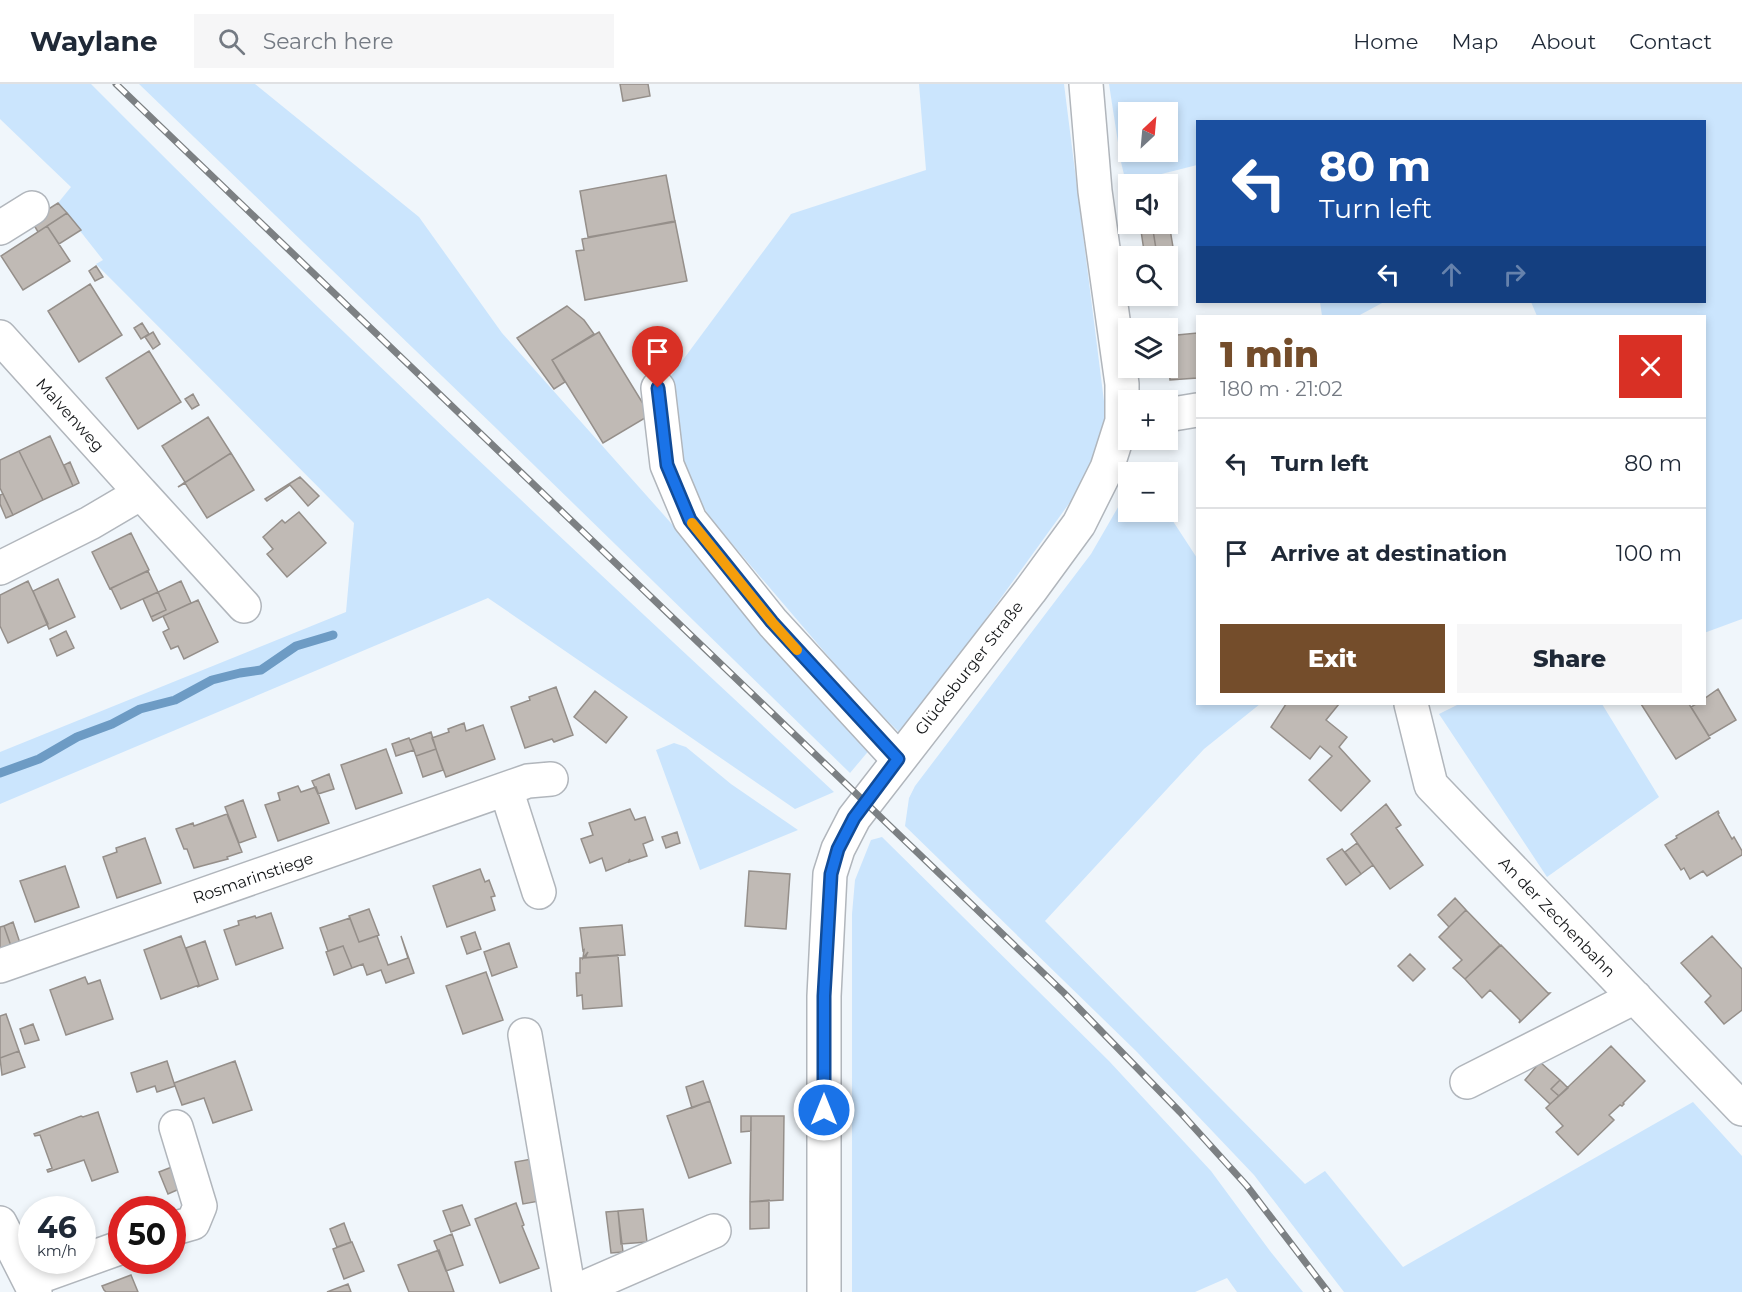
<!DOCTYPE html>
<html lang="en">
<head>
<meta charset="utf-8">
<style>
	body { margin:0; font-family:Montserrat,sans-serif; background:#f6f6f7; color:#1f2937; height:100vh; display:flex; flex-direction:column; font-size:22px; white-space:nowrap }
	* { box-sizing:border-box; margin:0 }
	p { font-size:20px; color:#747a83 }
	.icon { flex:none; width:33px; height:33px; fill:none; stroke:currentColor; stroke-width:2; stroke-linecap:round; stroke-linejoin:round }
	.map { position:relative; flex:1; overflow:hidden }
	.sheet { position:absolute; left:1196px; top:231px; width:510px; height:390px; display:flex; flex-direction:column; background:#fff; border-radius:0px; box-shadow:0 3px 9px #0003 }
	.sheet>* { flex:none }
	.hud { position:absolute; left:1196px; top:36px; width:510px; height:183px; border-radius:0px; box-shadow:0 3px 9px #0003; background:#1a4fa0; color:#fff; overflow:hidden }
	.needle { width:39px; rotate:26deg }
	.buttons { position:absolute; left:1118px; top:18px; display:grid; gap:12px }
	.buttons a { display:grid; place-items:center; width:60px; height:60px; border-radius:0px; background:#fff; box-shadow:0 3px 9px #0003; font-size:30px }
	.speed { position:absolute; left:18px; top:1112px; display:flex; gap:12px; font-size:30px; font-weight:700; text-align:center }
	.speed>* { display:grid; place-content:center; width:78px; height:78px; border-radius:50%; background:#fff; box-shadow:0 3px 9px #0003; line-height:1 }
	.speed small { font-size:15px; font-weight:400 }
	.speed .limit { border:9px solid #d22; background:#fff; color:#111 }
	.pin { position:absolute; display:grid; place-items:center; width:51px; height:51px; color:#fff; margin:-62px -26px; border-radius:50% 50% 50% 0; rotate:-45deg; box-shadow:0 0 6px #0007 }
	.pin .icon { rotate:45deg }
	.me { position:absolute; width:66px; margin:-33px; rotate:0deg; stroke-linejoin:round; filter:drop-shadow(0 0 4px #0008) }
	.turn { display:flex; align-items:center; gap:21px; height:126px; padding:0 24px; font-size:27px }
	.turn .icon { width:78px; height:78px; stroke-width:2.5 }
	.turn b { display:block; font-size:42px; line-height:51px }
	.lanes { display:flex; align-items:center; height:57px; padding:0 24px; background:#0003; justify-content:center; gap:30px; direction:ltr }
	.lanes .off { opacity:.35 }
	.round { display:grid; place-items:center; flex:none; width:63px; height:63px; border-radius:0px; background:#f6f6f7 }
	.headline { display:flex; align-items:center; justify-content:space-between; height:102px; padding:0 24px }
	h1 { font-size:36px; font-weight:800; line-height:45px; color:#744d2b }
	.primary-button { display:flex; gap:12px; margin-top:auto; padding:12px 24px }
	.primary-button a { flex:1; height:69px; border-radius:0px; background:#744d2b; color:#fff; font-size:24px; font-weight:800; line-height:69px; text-align:center }
	.primary-button a+a { background:#f6f6f7; color:#1f2937 }
	ul { padding:0; list-style:none }
	li { display:flex; align-items:center; gap:18px; height:90px; padding:0 24px; border-top:2px solid #e0e1e3 }
	li div { flex:1 }
	li b { display:block; font-size:22px }
	li em { font-style:normal }
	header { display:flex; align-items:center; gap:36px; box-sizing:border-box; height:84px; padding:0 30px; background:#fff; border-bottom:2px solid #e0e1e3 }
	header strong { font-size:28px }
	nav { display:flex; gap:33px; margin-inline-start:auto; font-size:21px }
	.search { width:420px; height:54px; background:#f6f6f7; display:flex; align-items:center; gap:15px; box-sizing:border-box; padding:0 21px; border-radius:0px; color:#747a83; font-size:22px }
	.map>svg:first-child { display:block }
	.green { fill:#cbe5fd; fill-rule:evenodd }
	.lines { fill:none; stroke-linecap:round; stroke-linejoin:round }
	.stream { stroke:#6d9bc4; stroke-width:9 }
	.building { fill:#c0bab5; stroke:#958f8a; stroke-width:1.5 }
	.minor-casing { stroke:#b1b6bc; stroke-width:36 }
	.major-casing { stroke:#b1b6bc; stroke-width:36 }
	.minor { stroke:#fff; stroke-width:33 }
	.major { stroke:#fff; stroke-width:33 }
	.rail-casing { stroke:#7c8083; stroke-width:7 }
	.rail { stroke:#fff; stroke-width:4.5; stroke-dasharray:14; stroke-linecap:butt }
	.route-casing { stroke:#114b97; stroke-width:15 }
	.route { stroke:#1a73e8; stroke-width:10 }
	.slow { stroke:#f59e0b; stroke-width:10 }
	.labels { text-anchor:middle; dominant-baseline:central; stroke-width:5; stroke-linejoin:round; paint-order:stroke }
	.street-label { font-size:16px; fill:#151719; stroke:#fff }
</style>
</head>
<body>
<header>
<strong>Waylane</strong>
<div class="search"><svg class="icon" aria-label="search" viewBox="0 0 24 24"><circle cx="10" cy="10" r="6"/><path d="M15 15l6 6"/></svg>Search here</div>
<nav><a>Home</a><a>Map</a><a>About</a><a>Contact</a></nav>
</header>
<div class="map">
<svg width="1742" height="1208" viewBox="0 0 1742 1208">
	<rect width="100%" height="100%" fill="#f0f6fb"/>
	<path class="green" d="M0,0H91C332,243 584,475 834,708L795,725L488,514L0,720V668L346,528L354,439L96,180L103,176L58,119L71,103L0,35Z
		M139,0H255L419,133L502,249L871,664L850,689L497,345Z
		M919,0H1064L1107,341L1081,403L902,651L863,613L710,434L685,390L671,292L791,130L926,86Z
		M1109,0H1742V535L1704,549V232H1537L1531,218H1704V38H1197V81L1126,99L1121,78ZM1128,28H1167V68H1128Z
		M1320,218H1384L1358,232H1322Z
		M1128,406V428H1167L1197,474V620H1260L1204,665L1045,837L1305,1100L1325,1087L1403,1183L1693,1018L1742,1072V1208H1344L1254,1091L1137,968L905,742L909,714L915,702L1091,470Z
		M1459,620H1602L1659,713L1547,793L1439,630Z
		M674,659L686,663L731,700L798,746L700,786L656,666Z
		M882,753L1109,977L1211,1087L1270,1167L1303,1208H1237L1227,1194L1195,1208H852V830L855,796L871,756Z"/>
	<g class="lines">
		<path class="stream" d="M0,689L39,675L77,653L112,640L140,625L175,616L212,596L240,589L261,586L296,562L333,551"/>
	</g>
	<path class="building" d="M620,0H648L650,12L623,17Z
		M666,91L675,138L588,153L580,107Z
		M58,119L67,129L38,148L31,136Z
		M1167,127L1173,163L1156,165L1152,140H1167Z
		M67,129L81,146L59,160L47,142Z
		M675,137L687,197L585,216L576,167L584,166L582,155Z
		M1140,140H1152L1156,165L1144,167Z
		M47,142L70,177L23,206L1,172Z
		M96,182L103,193L95,197L89,187Z
		M90,200L122,251L79,278L48,227Z
		M567,222L584,236L594,250L552,276L565,298L554,305L517,254Z
		M142,239L149,250L141,255L134,244Z
		M153,248L160,260L153,265L145,253Z
		M599,248L650,331L603,359L552,276Z
		M1197,249V294L1170,296L1167,252Z
		M149,267L181,318L138,345L106,294Z
		M193,310L199,321L192,325L185,315Z
		M208,333L231,369L178,403L185,398L162,362Z
		M50,352L73,402L43,416L19,367Z
		M19,367L43,416L13,431L0,404V376Z
		M231,369L254,406L207,434L185,399L178,403Z
		M70,378L79,399L73,402L64,381Z
		M300,393L319,412L308,422L290,401L267,417L265,415Z
		M3,410L13,431L6,434L0,420V411Z
		M299,428L326,459L287,493L267,470L273,465L263,453L282,436L285,439Z
		M131,449L149,486L110,505L92,468Z
		M148,487L158,508L121,525L111,504Z
		M58,495L75,533L49,545L33,507Z
		M28,497L48,540L8,559L0,542V511Z
		M181,497L191,519L153,537L151,533L166,526L158,508Z
		M158,508L166,526L151,533L143,515Z
		M198,516L218,558L184,575L178,562L171,565L163,548L169,545L163,532Z
		M66,547L74,564L57,572L50,555Z
		M556,603L573,651L554,658L552,655L525,664L511,623L530,616L529,613Z
		M1718,605L1736,636L1709,652L1691,623L1696,620H1704V615Z
		M595,607L627,633L606,659L574,633Z
		M1286,620H1339L1326,636L1347,653L1339,663L1370,697L1341,727L1309,696L1332,672L1320,662L1310,675L1271,643Z
		M1641,620H1689L1710,654L1676,675Z
		M464,639L466,647L483,641L495,675L446,693L432,654L449,648L448,645Z
		M431,648L436,665L416,672L410,656Z
		M409,654L414,666L396,672L392,660Z
		M386,665L402,709L356,725L341,681Z
		M436,665L443,686L423,693L416,672Z
		M329,690L334,705L318,710L312,697Z
		M298,702L301,708L316,703L329,739L278,757L265,721L280,716L278,709Z
		M243,716L256,753L239,759L225,723Z
		M1386,720L1401,741L1396,744L1423,781L1390,805L1351,750Z
		M630,725L635,736L645,733L653,756L643,760L647,772L629,778L630,775L628,778L606,787L602,774L590,779L581,755L593,751L589,739Z
		M1718,727L1719,729L1718,730L1732,755L1734,753L1742,767V771L1707,792L1703,787L1690,795L1684,784L1681,786L1665,761L1677,754L1676,752Z
		M227,730L242,768L227,773L228,775L194,784L187,765H184L176,745L193,739L194,742Z
		M677,748L680,759L666,764L662,753Z
		M145,754L161,799L117,814L103,773L117,768L116,764Z
		M1357,759L1373,781L1361,790L1345,768Z
		M1342,765L1361,790L1346,801L1327,775Z
		M65,782L79,823L35,838L20,797Z
		M480,785L485,798L489,796L495,812L491,813L495,826L447,843L433,802Z
		M749,787L790,790L786,845L745,842Z
		M1455,814L1466,826L1449,843L1438,831Z
		M369,825L379,851L359,858L349,832Z
		M1466,826L1500,861L1465,895L1453,884L1462,876L1439,853Z
		M271,829L283,864L236,881L224,846L239,841L238,837L255,832L256,834Z
		M350,834L359,858L377,852L388,881L408,874L401,852L414,889L386,899L381,886L367,891L363,880L352,884L343,862L328,867L320,844Z
		M13,838L21,862L12,865L4,842Z
		M622,841L625,871L585,874L588,868L583,874L584,866L583,867L580,844Z
		M4,842L12,865L0,869V843Z
		M475,848L481,865L467,870L461,853Z
		M181,852L199,901L161,915L144,866Z
		M1712,852L1742,885V926L1724,940L1705,918L1711,912L1681,879Z
		M205,857L218,895L197,903L199,901L186,864Z
		M509,859L517,883L492,892L484,868Z
		M1501,861L1548,909H1550L1519,939L1520,936L1490,906L1482,914L1465,895Z
		M343,862L352,884L334,891L326,868Z
		M1410,870L1425,885L1413,897L1398,882Z
		M618,871L622,922L583,925L582,911L577,912L576,889H580V874Z
		M486,888L503,936L463,950L446,902Z
		M85,893L88,900L100,896L113,935L66,951L50,906Z
		M6,930L19,967L0,974V932Z
		M33,940L39,956L25,960L20,945Z
		M1611,962L1645,997L1623,1019L1624,1020L1622,1022L1620,1021L1609,1031L1614,1036L1578,1071L1556,1048L1563,1042L1546,1024Z
		M19,967L25,983L2,991L0,974Z
		M167,977L175,1002L157,1008L155,1002L137,1008L131,989Z
		M235,977L252,1026L213,1039L204,1014L182,1021L174,999Z
		M1540,978L1560,996L1551,1005L1559,1012L1550,1020L1525,996Z
		M1560,996L1568,1004L1559,1012L1551,1005Z
		M703,997L710,1017L692,1024L686,1003Z
		M710,1017L731,1079L689,1094L667,1032Z
		M98,1028L118,1088L92,1097L84,1076L48,1088L47,1086L52,1084L40,1051L35,1052L34,1050L81,1032L83,1033Z
		M741,1032H751V1047L741,1048Z
		M751,1032H784L783,1116L750,1118Z
		M537,1074L545,1116L523,1120L515,1078Z
		M177,1081L186,1102L168,1110L159,1088Z
		M769,1116V1144L750,1145V1118Z
		M516,1119L524,1141L522,1142L539,1184L500,1199L475,1135Z
		M462,1121L470,1141L451,1148L443,1127Z
		M643,1125L647,1158L621,1160L618,1127Z
		M618,1127L623,1168L611,1169L606,1128Z
		M344,1139L351,1158L337,1163L330,1145Z
		M452,1150L463,1181L446,1187L434,1157Z
		M352,1158L364,1187L344,1195L333,1165Z
		M439,1166L454,1208H409L398,1181Z
		M131,1191L138,1208H106L104,1206L102,1202Z
		M348,1200L351,1208H327Z"/>
	<g class="lines">
		<g class="minor-casing">
			<path id="minor" d="M0,144L32,124
				M0,253L141,409L90,439L0,484
				M658,304L667,381L690,436L773,539L898,675
				M1167,331L1197,326
				M141,409L244,522
				M1411,620L1431,701L1742,1025
				M506,705L539,808
				M0,882L528,697L551,695
				M525,951L569,1208
				M1467,998L1635,913
				M0,1139L35,1208
				M172,1145L193,1139L200,1122L176,1043
				M30,1196L122,1163
				M574,1208L714,1147"/>
		</g>
		<g class="major-casing">
			<path id="major" d="M824,1208V912L830,790L838,765L854,734L1030,507L1079,440L1107,384L1122,337V300L1095,107L1086,0"/>
		</g>
		<use href="#minor" class="minor"/>
		<use href="#major" class="major"/>
		<g class="rail-casing">
			<path id="rail" d="M116,0L1064,909L1180,1028L1247,1102L1328,1208"/>
		</g>
		<use href="#rail" class="rail"/>
	</g>
	<g class="lines">
		<g class="route-casing">
			<path id="route" d="M658,304L667,381L690,436L772,538L898,675L854,734L838,765L831,790L824,912V1026"/>
		</g>
		<use href="#route" class="route"/>
		<path class="slow" d="M692,439L772,538L797,566"/>
	</g>
	<g class="labels">
		<g class="street-label">
			<text transform="translate(70 331) rotate(48)">Malvenweg</text>
			<text transform="translate(969 584) rotate(-52)">Glücksburger Straße</text>
			<text transform="translate(253 794) rotate(-19)">Rosmarinstiege</text>
			<text transform="translate(1557 833) rotate(46)">An der Zechenbahn</text>
		</g>
	</g>
</svg>
<div class="buttons">
<a><svg class="needle" viewBox="-14 -14 28 28"><path d="M0-13l5 13h-10z" fill="#e53935"/><path d="M0 13l5-13h-10z" fill="#747a83"/></svg></a>
<a><svg class="icon" aria-label="sound" viewBox="0 0 24 24"><path d="M4 9h4l5-4v14l-5-4H4zM17 9q2 3 0 6"/></svg></a>
<a><svg class="icon" aria-label="search" viewBox="0 0 24 24"><circle cx="10" cy="10" r="6"/><path d="M15 15l6 6"/></svg></a>
<a><svg class="icon" aria-label="layers" viewBox="0 0 24 24"><path d="M12 4l9 5-9 5-9-5zM3 14l9 5 9-5"/></svg></a>
<a>+</a>
<a>−</a>
</div>
<div class="speed"><div>46<small>km/h</small></div><div class="limit">50</div></div>
<div class="pin" style="left:658px;top:304px;background:#d93025"><svg class="icon" aria-label="arrive" viewBox="0 0 24 24"><path d="M6 21V4h12l-3 4 3 4H6"/></svg></div>
<svg class="me" style="left:824px;top:1026px" viewBox="-20 -20 40 40"><circle r="17" fill="#1a73e8" stroke="#fff" stroke-width="3"/><path d="M0-11L8 9 0 5-8 9z" fill="#fff"/></svg>
<div class="hud">
<div class="turn"><svg class="icon" aria-label="left" viewBox="0 0 24 24"><path d="M17 20v-9H6M10 6l-5 5 5 5"/></svg><div><b>80 m</b>Turn left</div></div>
<div class="lanes"><svg class="icon" aria-label="left" viewBox="0 0 24 24"><path d="M17 20v-9H6M10 6l-5 5 5 5"/></svg><svg class="icon off" aria-label="ahead" viewBox="0 0 24 24"><path d="M12 20V5M6 11l6-6 6 6"/></svg><svg class="icon off" aria-label="right" viewBox="0 0 24 24"><path d="M7 20v-9h11M14 6l5 5-5 5"/></svg></div>
</div>
<section class="sheet">
<div class="headline"><div><h1>1 min</h1><p>180 m · 21:02</p></div><a class="round" style="background:#d93025;color:#fff"><svg class="icon" aria-label="close" viewBox="0 0 24 24"><path d="M6 6l12 12M18 6L6 18"/></svg></a></div>
<ul>
<li><svg class="icon" aria-label="left" viewBox="0 0 24 24"><path d="M17 20v-9H6M10 6l-5 5 5 5"/></svg><div><b>Turn left</b></div><em>80 m</em></li>
<li><svg class="icon" aria-label="arrive" viewBox="0 0 24 24"><path d="M6 21V4h12l-3 4 3 4H6"/></svg><div><b>Arrive at destination</b></div><em>100 m</em></li>
</ul>
<div class="primary-button"><a>Exit</a><a>Share</a></div>
</section>
</div>
</body>
</html>
